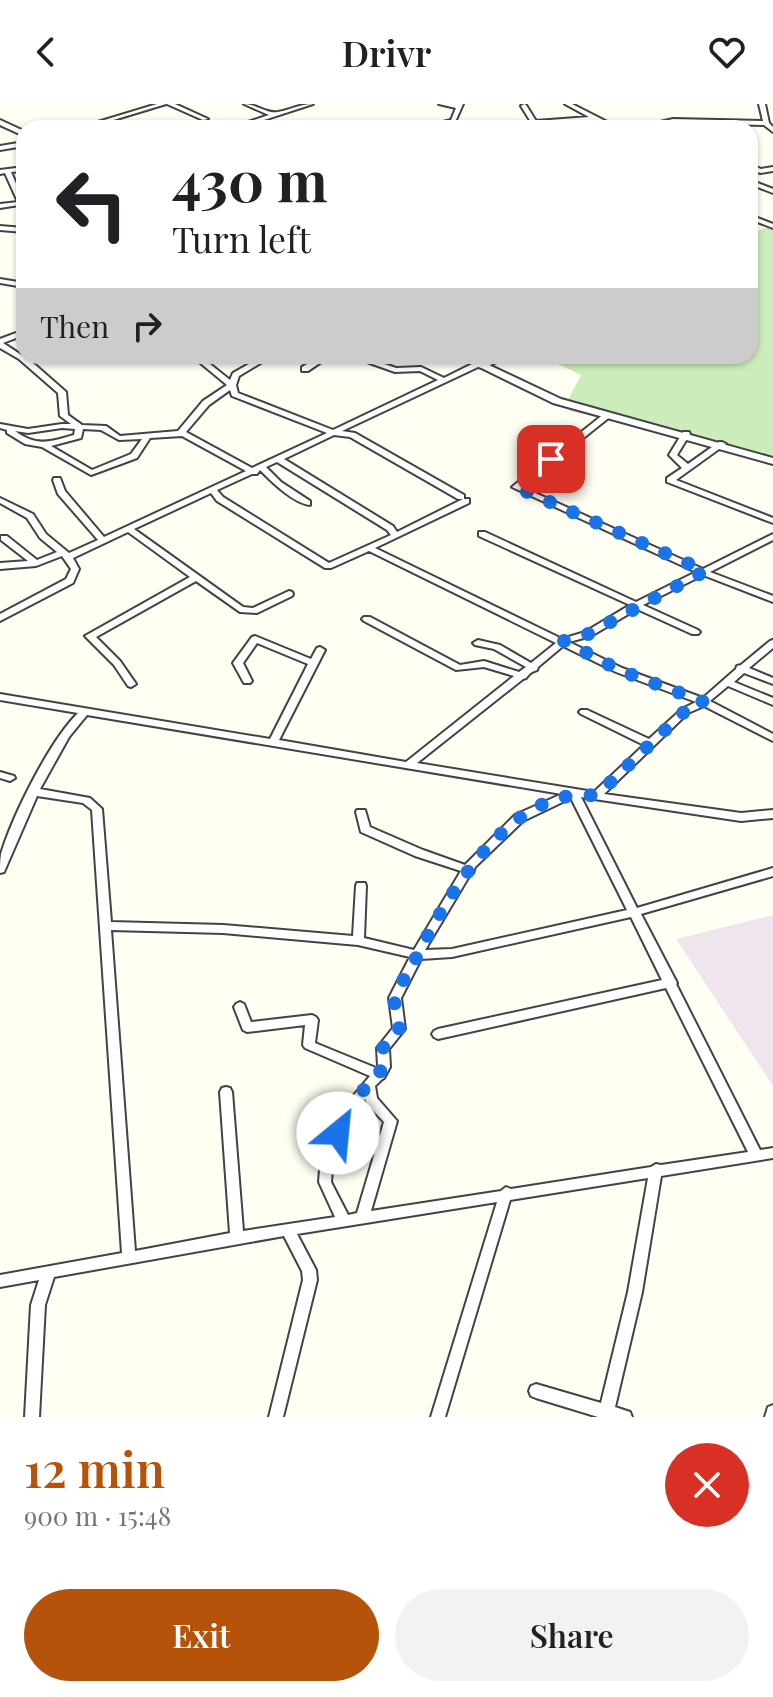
<!DOCTYPE html>
<html lang="en">
<head>
<meta charset="utf-8">
<style>
	body { margin:0; font-family:"Playfair Display",serif; background:#f2f2f2; color:#202124; height:100vh; display:flex; flex-direction:column; font-size:30px; white-space:nowrap }
	* { box-sizing:border-box; margin:0 }
	p { font-size:26px; color:#757577 }
	.icon { flex:none; width:44px; height:44px; fill:none; stroke:currentColor; stroke-width:2; stroke-linecap:round; stroke-linejoin:round }
	.map { position:relative; height:1313px; overflow:hidden }
	.details { display:flex; flex-direction:column; background:#fff; flex:1 }
	.details>* { flex:none }
	.top-card { position:absolute; left:16px; top:16px; width:742px; height:244px; border-radius:24px; box-shadow:0 2px 6px #0004; background:#fff; color:#202124; overflow:hidden }
	.pin { position:absolute; display:grid; place-items:center; width:68px; height:68px; color:#fff; margin:-34px; border-radius:16px; box-shadow:0 4px 12px #0006 }
	.me { position:absolute; width:88px; margin:-44px; rotate:28deg; stroke-linejoin:round; filter:drop-shadow(0 0 6px #0008) }
	.turn { display:flex; align-items:center; gap:28px; height:168px; padding:0 24px; font-size:36px }
	.turn .icon { width:104px; height:104px; stroke-width:2.5 }
	.turn b { display:block; font-size:56px; line-height:68px }
	.then { display:flex; align-items:center; height:76px; padding:0 24px; background:#0003; gap:16px; font-size:30px }
	.round { display:grid; place-items:center; flex:none; width:84px; height:84px; border-radius:42px; background:#f2f2f2 }
	.summary { display:flex; align-items:center; justify-content:space-between; height:136px; padding:0 24px }
	h1 { font-size:48px; font-weight:600; line-height:60px; color:#b45309 }
	.action { display:flex; gap:16px; margin-top:auto; padding:16px 24px }
	.action a { flex:1; height:92px; border-radius:48px; background:#b45309; color:#fff; font-size:32px; font-weight:600; line-height:92px; text-align:center }
	.action a+a { background:#f2f2f2; color:#202124 }
	header { display:flex; justify-content:space-between; align-items:center; height:104px; padding:0 24px; background:#fff; font-size:36px; font-weight:600 }
	.map>svg:first-child { display:block }
	.industrial { fill:#efe5ee }
	.green { fill:#ccecbb }
	.lines { fill:none; stroke-linecap:round; stroke-linejoin:round }
	.minor-casing { stroke:#434343; stroke-width:4 }
	.tertiary-casing { stroke:#434343; stroke-width:4 }
	.minor { fill:#fff; fill-rule:evenodd }
	.tertiary { fill:#fff; fill-rule:evenodd }
	.route { stroke:#1a73e8; stroke-width:14; stroke-dasharray:0 25.2 }
</style>
</head>
<body>
<header><svg class="icon" aria-label="back" viewBox="0 0 24 24"><path d="M15 5l-7 7 7 7"/></svg>Drivr<svg class="icon" aria-label="heart" viewBox="0 0 24 24"><path d="M12 20l-8-8c-3-5 5-10 8-4 3-6 11-1 8 4z"/></svg></header>
<div class="map">
<svg width="773" height="1313" viewBox="0 0 773 1313">
	<rect width="100%" height="100%" fill="#fffff4"/>
	<path class="industrial" d="M773,811V982L676,835Z"/>
	<path class="green" d="M767,123L773,124V361L713,341L570,307L568,296L581,271L541,252H750V130Z"/>
	<g class="lines">
		<g class="minor-casing">
			<path id="minor" d="M157,0H166L87,24H78Z
				M167,0H175L208,15L203,16Z
				M244,0C256,0 267,10 278,8C290,6 300,0 313,0L239,24H230L269,11Z
				M439,0H463L455,18L464,24H457L449,19L429,24H419L451,16L456,4Z
				M565,0H572L619,24C608,24 600,15 590,16C552,18 515,24 477,24L480,22L531,18L521,2L524,0L526,1L536,17L589,13Z
				M759,0H765L769,19L773,23V28L764,21L673,19L646,24H635L673,15L763,17Z
				M24,38V42L0,46V42Z
				M750,60L761,65L773,63V67L760,69L750,64Z
				M24,63V67L11,68L24,98V107L22,106L19,101L0,104V100L18,98L5,69L0,70V66Z
				M750,76L773,85V89L750,80Z
				M750,111L773,120V124L750,115Z
				M0,122L24,124V128L0,126Z
				M0,175L24,179V183L0,179Z
				M24,226V231L3,239L29,256L36,252H46L33,259L66,288L68,311L82,321L106,322L120,332L178,327L203,297L227,281L192,252H200L230,276L233,269L263,252H272L239,272L236,281L238,289L333,326L438,276L420,267L395,268L350,252H361L396,264L421,263L444,274L476,258C487,258 497,252 509,252L484,264L478,263L342,327L355,329L464,391V395H458L350,333L334,331L284,355L393,422L397,428L463,395H469V399L375,444L562,535L585,528L630,501L479,432V428H485L636,498L696,468L512,383L604,310H607L611,312L522,383L703,465L773,430V436L710,468L773,492V498L703,471L643,501L698,526L700,528L698,530H692L637,505L591,532L569,538L622,564L703,594L736,565L737,562L741,561L770,537L773,536V544L749,564L773,574V580L744,569L734,578L773,594V601L728,582L710,597L773,630V637L704,602L688,609L604,690L741,709L773,706V714L741,717L581,693L637,804L773,764V772L641,810L677,879L676,880L760,1046L773,1044V1054L661,1072L642,1188L615,1303L630,1308L632,1313H598L536,1294L531,1292L529,1287L531,1282L536,1280L601,1299L628,1188L648,1074L510,1096L445,1313H431L497,1098L297,1130L316,1166L317,1176L283,1313H269L303,1176L302,1167L284,1132L54,1173L45,1201L39,1313H25L31,1201L39,1176L0,1183V1171L122,1149L92,706L83,699L37,692L7,761L4,768L0,769C0,762 0,756 1,750C13,711 49,638 78,609L0,596V590L270,635L308,560L257,539L243,559L252,577L250,579H244L233,559L252,533L255,532L311,555L317,544L320,543L325,546L279,636L406,658L514,572L484,563L456,566L364,517L362,515L364,513H370L460,561L484,557L519,568L526,563L494,545L475,541L473,539L478,536L500,541L531,559L556,539L369,447L331,464H325L217,397L211,389L134,425L243,503L253,504L289,487L292,488L293,490L292,492L257,509L240,508L196,477L96,533L120,557L136,580L131,583L128,582L114,561L85,532L190,473L128,428L73,454L79,465L73,479L0,517V510L66,475L71,465L62,452L36,462L0,465V459L28,457L1,436V432H7L37,456L57,448L40,434L27,414L0,399V394L33,410L46,430L69,449L98,436L58,390L53,376L54,374H60L65,387L104,433L246,367L182,332L150,334L137,354L91,371L42,343L25,340L7,329V326L0,324V320L28,325L62,320H71L60,312L58,289L19,255L0,244V235ZM230,286L232,292L327,329L252,364L186,328L209,301ZM62,324L75,325L74,331C49,338 37,343 15,327L28,329ZM83,325L101,326L119,336L142,335L131,350L92,366L51,342L81,334ZM277,358L387,426L391,431L329,459L223,393L217,386L252,370H257L260,366C272,378 293,399 310,401V397L281,378L266,363ZM563,542L616,568L696,598L682,605L649,635L587,606H581L579,608L581,610L644,641L594,688L417,659L523,575L526,574C530,569 531,568 537,566L538,563ZM87,611L562,690L515,711L465,761L423,746L370,723L365,706H357L356,708L361,728L415,752L461,767L414,846L364,834L366,782L365,779H357L356,782L353,832L223,821L111,818L102,705L90,694L40,685L69,633ZM571,694L627,806L452,845L425,846L471,769H473L475,763L523,717ZM631,813L662,876L438,925L434,927L432,930L434,933L438,935L666,884L748,1048L661,1061L656,1060L651,1063L511,1085L506,1083L501,1087L371,1107L397,1017L377,994L375,982L381,976L384,974L390,963L389,945L405,925L401,894L421,855L452,853ZM111,826L223,829L358,841L410,853L389,894L393,924L377,944L378,962L376,964L315,939L318,916L316,913L312,911L251,918L244,900L240,898L236,900L234,903L243,926L247,928L305,921L303,941L305,944L370,972L338,1010L321,1054L319,1078L335,1113L243,1127L232,988L230,984L226,983L222,984L220,988L230,1129L135,1147ZM365,995L367,1000L384,1018L357,1109L348,1111L331,1078L333,1054L347,1017Z
				M321,252H330L308,267H302V263Z
				M683,328H689L690,330L677,351L688,360L719,338H722L726,340L676,376L773,414V419L667,378V374L682,364L669,351Z
				M0,668L14,672L15,674L10,677L0,674Z
				M773,1301V1313H765L768,1303Z"/>
		</g>
		<g class="tertiary-casing">
			<path id="tertiary" d="M0,16L24,27V32L0,21Z
				M457,252H470L561,295L773,354V360L553,299Z"/>
		</g>
		<use href="#minor" class="minor"/>
		<use href="#tertiary" class="tertiary"/>
	</g>
	<g class="lines">
		<path class="route" d="M338,1029L352,999L384,963L383,944L399,925C399,916 393,905 395,895C398,883 409,868 415,856C447,792 512,679 596,692L685,607L704,598L619,566L564,537L588,530L705,467L516,383L551,355"/>
	</g>
</svg>
<div class="pin" style="left:551px;top:355px;background:#d93025"><svg class="icon" aria-label="arrive" viewBox="0 0 24 24"><path d="M6 21V4h12l-3 4 3 4H6"/></svg></div>
<svg class="me" style="left:338px;top:1029px" viewBox="-20 -20 40 40"><circle r="19" fill="#fff"/><path d="M0-13L10 11 0 6-10 11z" fill="#1a73e8"/></svg>
<div class="top-card">
<div class="turn"><svg class="icon" aria-label="left" viewBox="0 0 24 24"><path d="M17 20v-9H6M10 6l-5 5 5 5"/></svg><div><b>430 m</b>Turn left</div></div>
<div class="then">Then<svg class="icon" aria-label="right" viewBox="0 0 24 24"><path d="M7 20v-9h11M14 6l5 5-5 5"/></svg></div>
</div>
</div>
<section class="details">
<div class="summary"><div><h1>12 min</h1><p>900 m · 15:48</p></div><a class="round" style="background:#d93025;color:#fff"><svg class="icon" aria-label="close" viewBox="0 0 24 24"><path d="M6 6l12 12M18 6L6 18"/></svg></a></div>
<div class="action"><a>Exit</a><a>Share</a></div>
</section>
</body>
</html>
